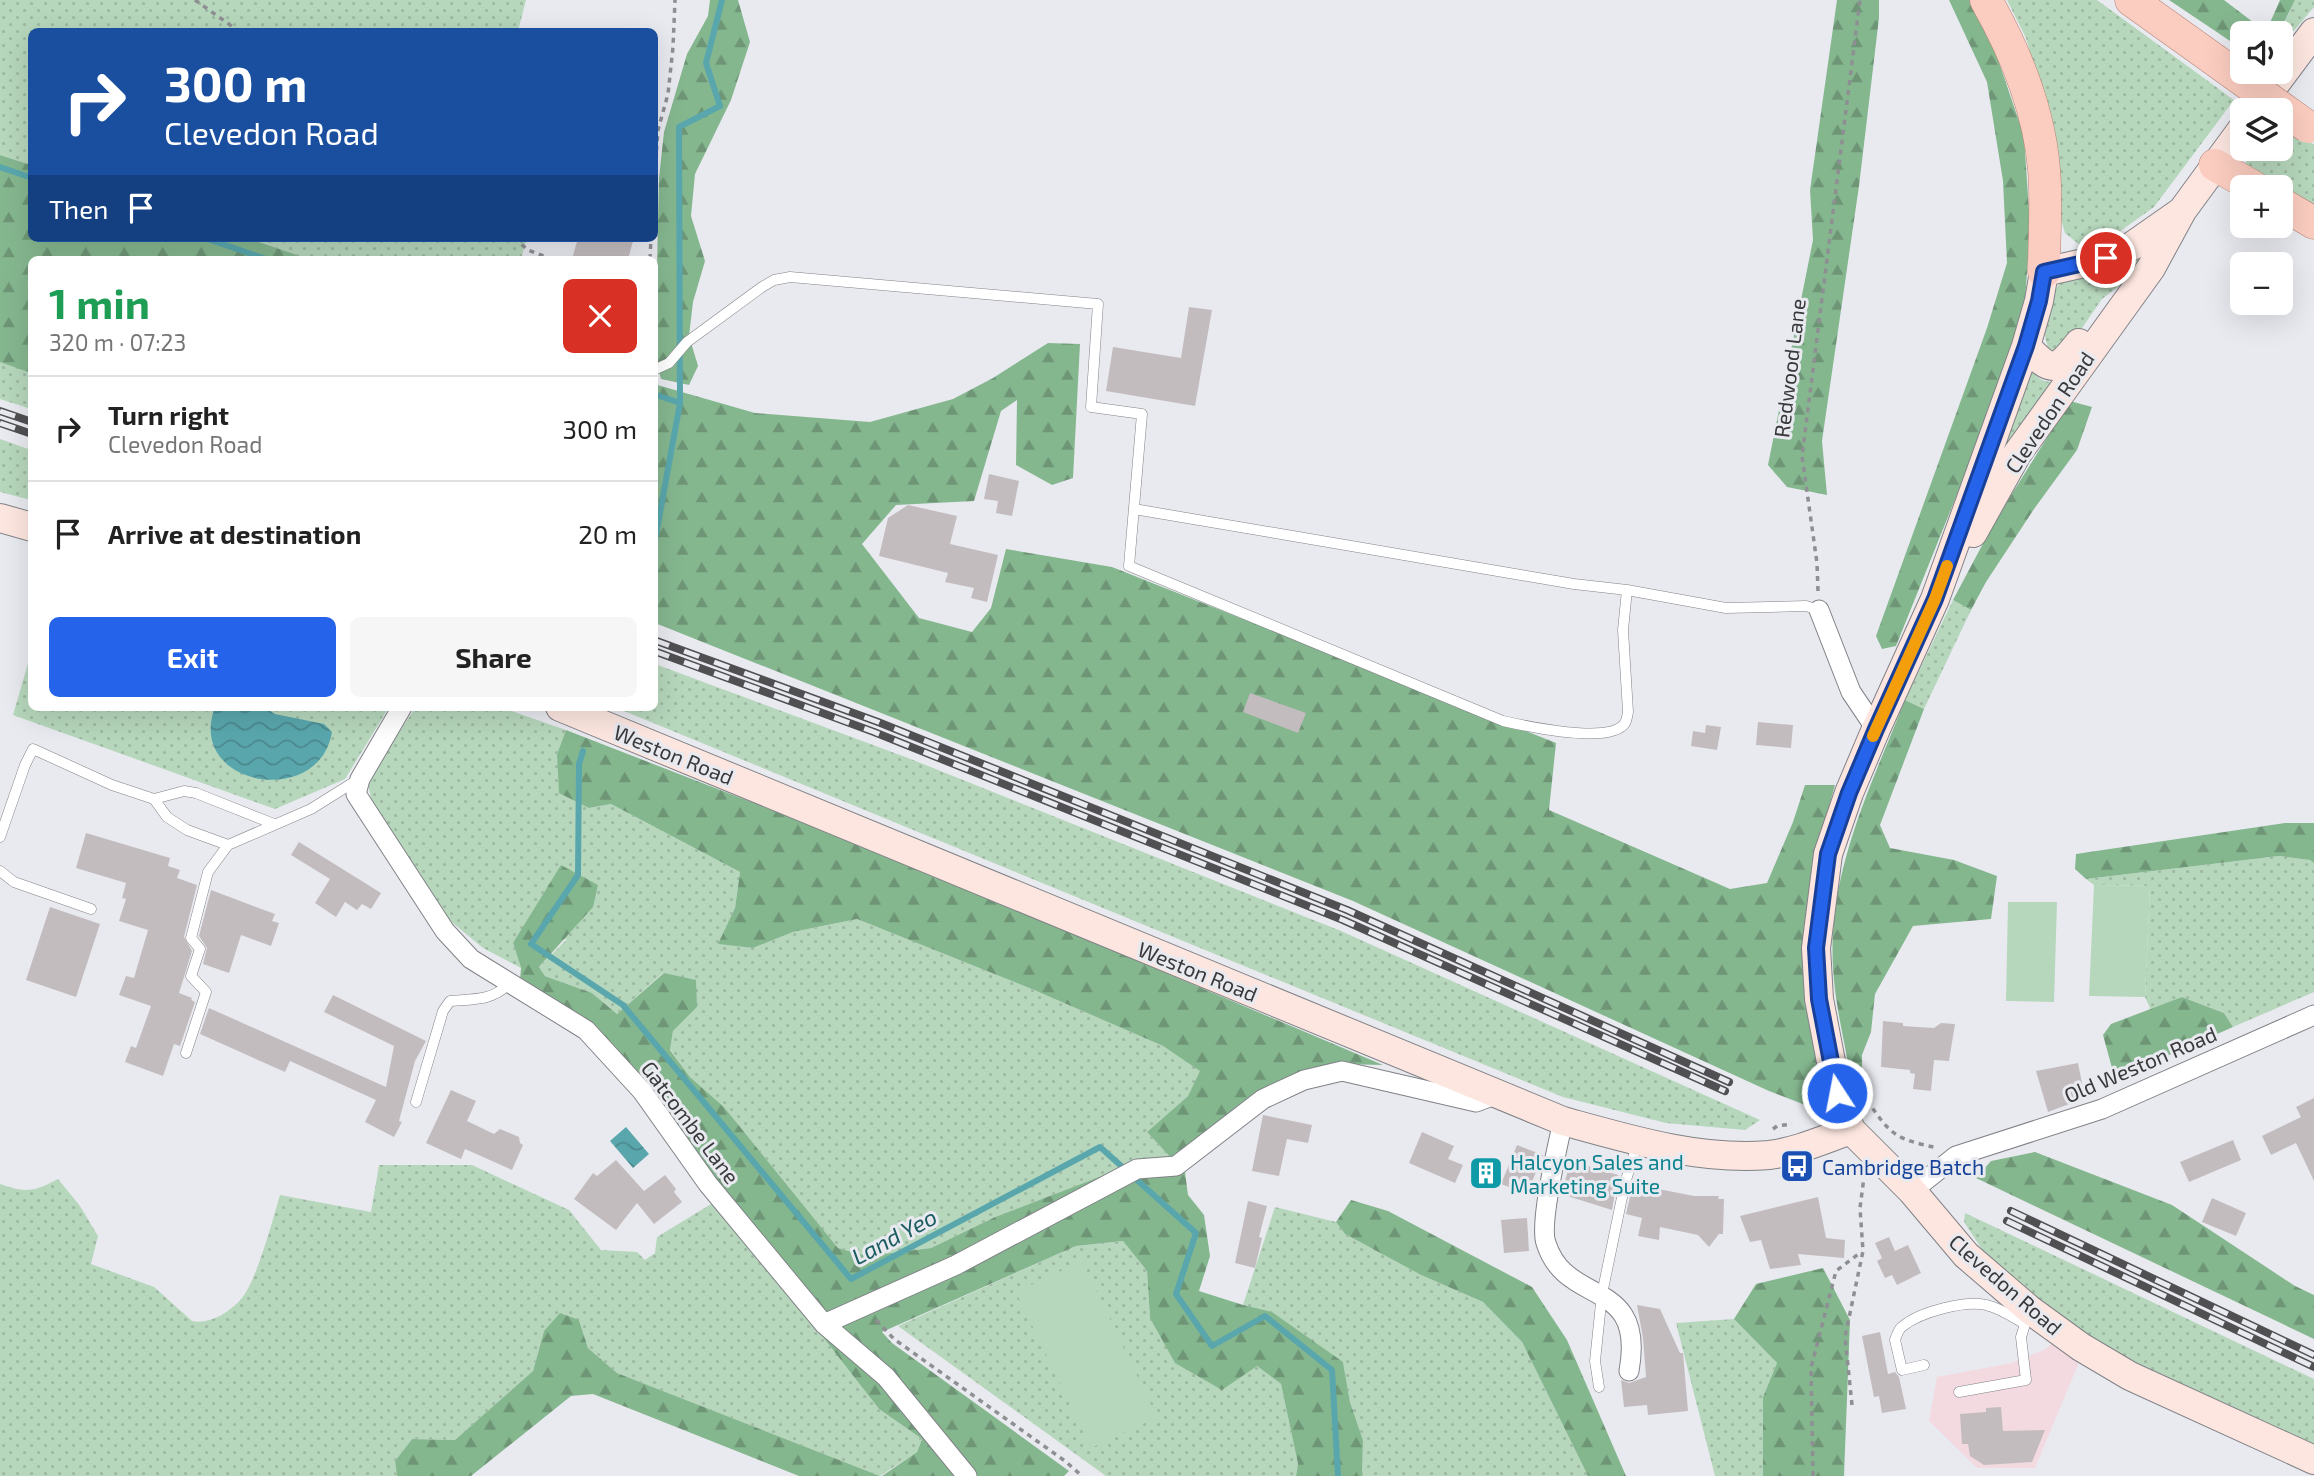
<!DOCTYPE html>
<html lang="en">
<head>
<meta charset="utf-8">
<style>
	body { margin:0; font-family:"Exo 2",sans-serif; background:#f6f6f6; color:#222; height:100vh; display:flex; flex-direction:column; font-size:26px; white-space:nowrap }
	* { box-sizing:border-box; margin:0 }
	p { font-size:23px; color:#767676 }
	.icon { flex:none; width:38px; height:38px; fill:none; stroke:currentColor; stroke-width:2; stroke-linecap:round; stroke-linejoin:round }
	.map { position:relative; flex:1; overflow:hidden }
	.panel { position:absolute; left:28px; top:256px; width:630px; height:455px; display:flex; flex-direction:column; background:#fff; border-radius:10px; box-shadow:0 7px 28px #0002 }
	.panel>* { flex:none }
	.top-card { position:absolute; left:28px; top:28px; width:630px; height:214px; border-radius:10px; box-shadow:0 7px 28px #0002; background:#1a4fa0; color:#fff; overflow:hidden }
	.controls { position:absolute; left:2230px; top:21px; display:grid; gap:14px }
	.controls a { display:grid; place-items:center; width:63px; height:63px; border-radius:10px; background:#fff; box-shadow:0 7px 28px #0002; font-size:35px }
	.pin { position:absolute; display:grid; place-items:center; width:60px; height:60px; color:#fff; margin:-30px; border:4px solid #fff; border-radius:50%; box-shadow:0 2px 7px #0007 }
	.me { position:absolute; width:77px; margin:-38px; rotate:349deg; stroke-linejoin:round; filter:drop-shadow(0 0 5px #0008) }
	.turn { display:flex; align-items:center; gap:24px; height:147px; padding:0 21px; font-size:32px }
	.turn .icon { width:91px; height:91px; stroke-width:2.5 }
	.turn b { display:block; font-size:49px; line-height:60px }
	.then { display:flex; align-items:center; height:66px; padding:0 21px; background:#0003; gap:14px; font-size:26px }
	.round { display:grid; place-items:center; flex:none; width:74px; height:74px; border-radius:10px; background:#f6f6f6 }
	.summary { display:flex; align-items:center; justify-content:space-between; height:119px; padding:0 21px }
	h1 { font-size:42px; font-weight:700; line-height:52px; color:#1e9e55 }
	.primary-button { display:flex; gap:14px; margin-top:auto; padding:14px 21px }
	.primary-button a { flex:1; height:80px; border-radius:10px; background:#2563eb; color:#fff; font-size:28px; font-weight:700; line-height:80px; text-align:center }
	.primary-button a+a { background:#f6f6f6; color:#222 }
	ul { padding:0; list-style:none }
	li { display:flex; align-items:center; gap:21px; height:105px; padding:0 21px; border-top:2px solid #e0e0e0 }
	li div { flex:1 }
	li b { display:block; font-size:26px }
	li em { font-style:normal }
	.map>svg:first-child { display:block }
	.industrial { fill:#f3d9e0 }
	.grass { fill:url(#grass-dots) }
	.forest { fill:url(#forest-firs) }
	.green { fill:#b6d7bc }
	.water { fill:url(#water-waves) }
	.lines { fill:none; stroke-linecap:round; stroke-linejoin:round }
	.stream { stroke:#59a7ad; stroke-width:6 }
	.building { fill:#c3bcbf }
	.lane-casing { stroke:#818287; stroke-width:11 }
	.street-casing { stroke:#818287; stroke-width:21 }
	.secondary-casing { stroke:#818287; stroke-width:30 }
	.primary-casing { stroke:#b58476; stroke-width:33 }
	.path { stroke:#8e8f93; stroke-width:3.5; stroke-dasharray:5 5; stroke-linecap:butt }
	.lane { stroke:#fff; stroke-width:10 }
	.street { stroke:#fff; stroke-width:19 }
	.secondary { stroke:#fde6e0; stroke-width:28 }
	.primary { stroke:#fbcdc0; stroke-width:32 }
	.rail-casing { stroke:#505053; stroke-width:8 }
	.rail { stroke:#e9eaf0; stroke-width:5; stroke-dasharray:16; stroke-linecap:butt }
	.primary-bridge-casing { stroke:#b58476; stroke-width:33; stroke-linecap:butt }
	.primary-bridge { stroke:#fbcdc0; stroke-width:32 }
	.route-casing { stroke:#184099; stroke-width:18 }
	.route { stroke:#2563eb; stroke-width:12 }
	.slow { stroke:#f59e0b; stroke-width:12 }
	.labels { text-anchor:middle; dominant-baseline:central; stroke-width:6; stroke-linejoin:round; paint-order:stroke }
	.street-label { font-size:21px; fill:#39393b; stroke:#e9eaf0 }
	.culture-label { font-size:21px; fill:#0d838f; stroke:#e9eaf0; text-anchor:start }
	.transit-label { font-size:21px; fill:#164399; stroke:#e9eaf0; text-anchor:start }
	.water-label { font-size:23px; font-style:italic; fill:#1a5c61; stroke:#e9eaf0 }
</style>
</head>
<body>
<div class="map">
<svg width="2314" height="1476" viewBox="0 0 2314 1476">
	<defs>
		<pattern id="grass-dots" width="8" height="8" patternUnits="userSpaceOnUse" patternTransform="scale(1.75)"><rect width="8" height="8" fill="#b6d7bc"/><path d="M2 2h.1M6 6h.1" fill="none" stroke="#9db9a2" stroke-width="1.8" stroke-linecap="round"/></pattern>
		<pattern id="forest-firs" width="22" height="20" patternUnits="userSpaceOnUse" patternTransform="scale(1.75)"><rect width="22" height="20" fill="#85b78f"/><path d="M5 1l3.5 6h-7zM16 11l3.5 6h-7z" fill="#6e9676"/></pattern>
		<pattern id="water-waves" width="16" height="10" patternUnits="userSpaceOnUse" patternTransform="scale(1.75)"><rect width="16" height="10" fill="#59a7ad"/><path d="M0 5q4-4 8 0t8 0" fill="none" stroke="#4b898e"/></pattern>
	</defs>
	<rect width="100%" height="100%" fill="#e9eaf0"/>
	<path class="industrial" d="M2053,1342L2080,1360L2035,1468H1977L1929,1421L1937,1377L2012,1363L2046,1349Z"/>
	<path class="grass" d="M0,0H526L518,31L32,32L31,165L0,155Z
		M2007,0H2097L2234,100L2154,207L2105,242L2081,246L2065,233L2054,196L2050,127L2026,38Z
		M2295,0H2314V7L2280,47V33Z
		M2280,127L2296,138L2299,134L2314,145V209L2246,166V155L2250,149H2280Z
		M2161,234L2138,271L2102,299L2073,341L2055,352L2049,349C2038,327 2049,300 2061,280Z
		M247,238H527L521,259H309Z
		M0,361L31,372V409L0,399Z
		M2030,369C2038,379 2045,384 2058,381L1987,488Z
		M0,439L31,450V500L0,492Z
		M1953,600L1971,610L1924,709L1905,700Z
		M31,653L32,707H389L345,779L275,809L13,715Z
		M655,664L908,758L1341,931L1760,1120L1745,1130L1666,1123L1563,1097L624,711L620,707H654Z
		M416,707H500L566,730L557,754L589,808L611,804L740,872L735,908L719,944L753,948L793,932L857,919L1034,990L1163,1046L1201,1071L1188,1096L1147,1132L1173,1160L1117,1170L995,1217L931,1248L867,1256L838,1248L724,1107L690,1077L670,1049L673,1031L697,1007L663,973L617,1014L592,993L545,976L539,967L567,939L513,943L521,968L483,948L448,919L372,804L368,783L372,772Z
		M2279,856L2310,860L2314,863V992L2233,1027L2224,1013L2182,997L2151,1010L2145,997L2150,886L2094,885L2086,879Z
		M379,1165H472L569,1210L601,1250L637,1252L645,1260L655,1253L657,1237L716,1201L879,1409L922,1439L917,1452L880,1476L617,1373L588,1348L579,1320L544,1331L533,1371L455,1440L412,1439L395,1461L397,1476H0V1184C25,1193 34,1192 58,1179L80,1206L98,1236L91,1264L154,1287L192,1321C209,1325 230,1312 241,1299C256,1283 273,1219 280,1195L371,1212Z
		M1275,1207L1336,1222L1345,1234L1421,1275L1483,1302L1522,1342L1588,1476H1362L1363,1440L1350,1402L1343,1362L1243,1305Z
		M1965,1213L2314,1379V1448L2129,1362L2050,1310L1989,1260L1964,1222Z
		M1123,1241L1147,1271L1150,1318L1257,1366L1281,1384L1298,1464L1296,1476H1106L898,1326L1076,1246Z
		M1734,1319L1777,1363L1763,1397V1476H1715L1676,1323Z"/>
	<path class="forest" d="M710,0H738L750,42L731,100L695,174L691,216L705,261L693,302L689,336L698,366L689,385L661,379L655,358L659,178L664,132L687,54L708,16Z
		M1837,0H1879V18L1859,186L1822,441L1827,495L1787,487L1768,465L1813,240L1810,190Z
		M1949,0H1972L1984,18L2024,136L2030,226L2025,303L2003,380L1896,646L1882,649L1876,636L1987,328L2007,263L2003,181L1987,82Z
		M2169,0H2224L2266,32L2280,0H2295L2279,33H2242V49Z
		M0,155L31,165L32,238H247L309,259H32L31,373L0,362Z
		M1048,343L1080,344L1073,478L1052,485L1016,465L1017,400L1001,411L974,501L896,505L862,544L919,618L972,632L991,608L1006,549L1112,567L1556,743L1549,810L1730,889L1767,883L1793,822L1805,785H1835L1812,867L1803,968L1821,1083L1808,1106L1769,1091L1353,901L655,623L654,384L755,413L870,422L953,399L993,378Z
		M2070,401L2092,407L2077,450L2034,509L1986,582L1971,610L1953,600L1995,521Z
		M1905,700L1924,709L1880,825L1890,848L1954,860L1997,876L1991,919L1913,926L1875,994L1871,1032L1862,1055V1075L1850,1074C1844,1039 1835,1004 1833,968C1827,873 1871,786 1905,700Z
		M566,730L895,858L1383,1065L1340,1064L1173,1160L1147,1132L1188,1096L1200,1071L1163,1046L1034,990L857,919L793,932L753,948L718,944L735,908L740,872L611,804L589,808L559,793L557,754Z
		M2285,823H2314V863L2310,860L2279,856L2086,879L2075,869L2076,854Z
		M561,865L598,885L593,907L539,967L545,976L592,993L617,1014L664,973L696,980L697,1007L673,1031L670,1050L690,1077L724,1107L838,1248L867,1256L931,1248L995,1217L1117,1170L1158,1163L1185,1172L1188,1195L1204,1215L1210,1256L1199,1291L1243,1305L1272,1312L1343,1362L1350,1402L1363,1440L1362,1476H1296L1298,1464L1281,1384L1257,1366L1222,1390L1175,1363L1150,1318L1147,1271L1123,1241L1076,1246L882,1332L892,1343L1069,1471L1064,1476H882L917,1452L922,1439L879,1409L609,1063L520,980L521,968L513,943Z
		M2182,997L2224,1013L2233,1027L2115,1079L2103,1035L2111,1024Z
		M2035,1152L2172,1205L2295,1286L2314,1295V1339L1976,1178L1991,1161Z
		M1351,1200L1388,1211L1532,1287L1567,1340L1626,1476H1588L1522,1342L1483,1302L1421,1275L1345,1234L1336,1222Z
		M1823,1268L1850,1320L1844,1476H1763V1397L1777,1363L1734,1319L1756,1284Z
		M560,1313L579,1320L588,1348L617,1373L880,1476H799L593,1394L571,1396L471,1476H397L395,1461L412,1439L455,1440L533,1371L544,1331Z"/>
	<path class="green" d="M2094,885L2150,886L2145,997L2089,996Z
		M2008,902H2057L2054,1002L2006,1001Z
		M1082,1261L1157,1417L1091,1448L1016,1292Z"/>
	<path class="water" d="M215,707H264L275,714L324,724L332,732C319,810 185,786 215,707Z
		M626,1127L649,1154L633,1168L610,1141Z"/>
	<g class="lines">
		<path class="stream" d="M0,167L32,178
			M205,238L266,259
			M654,394L680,403
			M654,546L680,403L679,127L720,106L706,63L722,0
			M583,751L579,764L578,875L531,944L623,1005L851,1279L1100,1147L1196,1233L1176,1294L1212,1346L1265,1316L1332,1370L1338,1476"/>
	</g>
	<path class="building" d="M578,238H634L628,259H572Z
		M1189,307L1212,310L1195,406L1106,391L1113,347L1181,358Z
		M989,474L1019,481L1012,516L996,513L998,501L984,499Z
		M908,505L957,516L950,544L998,555L987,602L971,598L974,588L945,582L948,573L879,556L888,518Z
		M1250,693L1306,713L1298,733L1243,712Z
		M1758,722L1793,725L1791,748L1756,745Z
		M1706,725L1721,727L1717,750L1691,746L1693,731L1705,733Z
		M86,833L170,858L168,866L180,870L177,878L197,885L184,937L192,951L179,993L192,998L191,1000L195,1002L180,1046L174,1044L163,1076L125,1062L131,1046L136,1048L151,1006L119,995L126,976L134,978L148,930L119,921L126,899L122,898L126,883L76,868Z
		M299,842L381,893L371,909L362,904L357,910L345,902L336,917L315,903L330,879L291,855Z
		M211,890L275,914L272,921L279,923L271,946L241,935L229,973L203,964L207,948L199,936Z
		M50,907L100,924L76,997L26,980Z
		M333,995L426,1041L415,1061L399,1121L402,1122L394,1137L365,1122L376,1100L290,1061L285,1072L200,1034L209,1008L386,1087L394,1046L324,1012Z
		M1883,1021L1903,1023V1026L1934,1028L1941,1023L1955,1024L1949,1061L1934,1060L1931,1091L1913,1089L1915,1074L1910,1073V1070L1881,1067Z
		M2078,1063L2085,1098L2048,1112L2036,1071Z
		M451,1090L476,1101L467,1121L494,1134L500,1129L519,1137L520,1143L523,1145L512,1170L465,1149L461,1159L426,1143Z
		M2314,1098V1181L2296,1143L2271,1155L2262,1136L2301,1117L2296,1107Z
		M1263,1115L1312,1125L1308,1143L1287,1139L1279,1176L1252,1171Z
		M1422,1132L1454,1146L1448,1159L1463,1165L1455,1183L1409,1163Z
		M2233,1140L2241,1160L2189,1182L2180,1162Z
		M1517,1145L1543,1155L1527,1194L1501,1184Z
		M616,1160L644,1191L665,1175L676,1189L674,1192L682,1202L654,1224L637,1203L616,1230L574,1199L593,1173L597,1176Z
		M1571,1161L1618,1175L1612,1210L1561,1194Z
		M1633,1184L1694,1196H1719L1718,1199H1724L1723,1234H1719L1709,1247L1698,1235L1660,1227L1659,1240L1638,1236L1642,1218L1626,1214Z
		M1818,1197L1826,1238L1845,1240L1844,1258L1798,1254L1801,1265L1770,1269L1761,1240L1750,1242L1740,1216Z
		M2212,1198L2246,1213L2236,1236L2202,1222Z
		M1248,1201L1267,1206L1259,1237L1262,1238L1255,1268L1235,1263Z
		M1527,1218L1529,1251L1504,1253L1501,1220Z
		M1889,1237L1895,1251L1908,1245L1921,1273L1897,1285L1892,1275L1885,1278L1877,1261L1882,1258L1875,1243Z
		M1637,1305L1660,1309L1680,1353H1683L1688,1411L1648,1415L1647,1405L1624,1407L1621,1380L1629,1383L1646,1377L1643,1338Z
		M1880,1332L1888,1374L1895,1372L1899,1377L1906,1409L1882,1413L1879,1396L1874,1397L1862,1336Z
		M2001,1407L2003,1431L2045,1430L2032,1462L1984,1465L1970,1456L1968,1444H1962L1960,1414L1986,1412V1408Z"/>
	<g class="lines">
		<g class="lane-casing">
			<path id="lane" d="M654,370L669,363L687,342L762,287L774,280L790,277L1098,304L1091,407L1142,414L1129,566L1503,721C1525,726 1611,745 1625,723C1627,720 1627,716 1628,712L1623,630L1627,590L1726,608L1806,606L1819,610
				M1134,509L1574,584L1627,590
				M154,799L184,791L196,793L274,824
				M0,837L25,765L33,749L112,785L154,799L167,817L187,830L228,845
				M0,871L14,882L91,909
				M186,1053L206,992L191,976L200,949L191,938L208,872L228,845L311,809L359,779
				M416,1102L443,1011L450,1001C472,999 494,1001 509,983
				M1924,1365L1902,1370L1895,1340C1897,1335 1898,1329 1903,1326C1920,1312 1965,1300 1986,1305C2000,1308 2013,1317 2025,1324
				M1599,1387L1595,1361L1602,1294L1625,1183L1637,1145
				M1959,1392L2026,1380L2021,1337L2026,1321"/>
		</g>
		<g class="street-casing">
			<path id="street" d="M1819,610L1851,692L1876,729
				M402,707L360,779L356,794L445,931L471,959L586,1030L642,1091L708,1184L824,1324L886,1377L967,1476
				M1563,1121C1558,1144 1539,1224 1546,1243C1566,1308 1646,1276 1629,1371
				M1912,1191L1956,1156L2102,1109L2314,1015
				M824,1324L956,1265L1137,1169L1176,1166L1263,1099L1304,1080L1342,1071L1476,1102L1497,1094"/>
		</g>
		<g class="secondary-casing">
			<path id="secondary" d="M2256,110L2314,32
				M2182,211L2132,246L2106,258L2044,272L2039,301L2026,346L1935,599L1876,729L1849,793L1828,854L1816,948L1819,999L1837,1093L1851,1130L1912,1191L1966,1255L2030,1310L2081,1347L2130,1376L2314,1460
				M2026,346C2052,374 2056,372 2079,343
				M0,518L32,527
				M1973,533L2017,454L2151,268L2182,211L2242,129
				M560,707L1563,1121C1628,1139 1700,1161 1769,1155C1796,1152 1825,1139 1851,1130"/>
		</g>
		<g class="primary-casing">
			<path id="primary" d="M1986,0C2015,51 2039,110 2044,169C2047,202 2044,238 2044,272
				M2131,0L2212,58
				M2215,165L2254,187
				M2280,203L2314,223"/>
		</g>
		<path class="path" d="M195,0L240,32
			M654,181L658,130L668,94L673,47L675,0
			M514,238L528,250L552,259
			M650,259L651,238
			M1818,591L1817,563L1802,456L1860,0
			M1867,1100C1891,1136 1896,1139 1938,1148
			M1773,1129L1777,1126L1792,1124
			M876,1320L894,1339L1065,1461L1082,1476
			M1852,1405L1845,1337L1863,1251L1860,1208L1864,1177
			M1813,1476L1811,1368L1836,1271L1861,1252"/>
		<use href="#lane" class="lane"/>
		<use href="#street" class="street"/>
		<use href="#secondary" class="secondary"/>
		<use href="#primary" class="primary"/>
		<g class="rail-casing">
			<path id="rail" d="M0,411L32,422
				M0,423L32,434
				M654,640L878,722L1347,910L1729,1082
				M654,651L874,732L1343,920L1725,1091
				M2011,1211L2314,1355
				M2007,1221L2314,1367"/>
		</g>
		<use href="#rail" class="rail"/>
		<g class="primary-bridge-casing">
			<path id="primary-bridge" d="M2212,58L2308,127"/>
		</g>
		<use href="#primary-bridge" class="primary-bridge"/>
	</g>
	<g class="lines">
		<g class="route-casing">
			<path id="route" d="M1837,1093L1819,999L1816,948L1828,854L1849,793L1876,729L1935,599L2026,346L2039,301L2044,272L2106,258"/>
		</g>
		<use href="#route" class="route"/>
		<path class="slow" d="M1873,736L1935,599L1947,566"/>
	</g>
	<defs>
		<g id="bus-square" transform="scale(1.75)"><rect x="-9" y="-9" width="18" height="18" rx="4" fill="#1a4fb4" stroke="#e9eaf0"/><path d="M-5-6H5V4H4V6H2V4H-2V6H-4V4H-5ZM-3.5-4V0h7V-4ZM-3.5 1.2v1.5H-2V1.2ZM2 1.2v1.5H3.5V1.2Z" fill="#fff"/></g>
		<g id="building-square" transform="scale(1.75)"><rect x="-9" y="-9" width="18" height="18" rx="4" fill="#0f9aa8" stroke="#e9eaf0"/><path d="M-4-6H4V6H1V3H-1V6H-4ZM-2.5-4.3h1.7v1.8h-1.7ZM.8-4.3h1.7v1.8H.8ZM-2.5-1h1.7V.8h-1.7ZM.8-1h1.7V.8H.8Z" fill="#fff"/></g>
	</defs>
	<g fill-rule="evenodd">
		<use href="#bus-square" x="1797" y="1166"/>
		<use href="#building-square" x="1486" y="1173"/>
	</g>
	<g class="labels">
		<g class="street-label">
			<text transform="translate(1789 368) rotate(-83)">Redwood Lane</text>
			<text transform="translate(2049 412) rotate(-56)">Clevedon Road</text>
			<text transform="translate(674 754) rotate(22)">Weston Road</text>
			<text transform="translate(1198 971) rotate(22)">Weston Road</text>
			<text transform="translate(2140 1064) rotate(-23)">Old Weston Road</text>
			<text transform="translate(691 1122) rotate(53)">Gatcombe Lane</text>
			<text transform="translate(2006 1284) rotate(41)">Clevedon Road</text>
		</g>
		<g class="culture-label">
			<text x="1510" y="1161">Halcyon Sales and<tspan x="1510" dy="24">Marketing Suite</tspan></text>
		</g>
		<g class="transit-label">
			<text x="1822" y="1166">Cambridge Batch</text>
		</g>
		<g class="water-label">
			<text transform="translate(894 1236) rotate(-28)">Land Yeo</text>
		</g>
	</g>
</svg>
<div class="controls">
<a><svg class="icon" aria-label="sound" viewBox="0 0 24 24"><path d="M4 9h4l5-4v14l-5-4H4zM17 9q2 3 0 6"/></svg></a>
<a><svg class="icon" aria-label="layers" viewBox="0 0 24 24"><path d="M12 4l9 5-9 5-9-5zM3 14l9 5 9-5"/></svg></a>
<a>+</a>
<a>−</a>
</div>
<div class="pin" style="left:2106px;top:258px;background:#d93025"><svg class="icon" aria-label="arrive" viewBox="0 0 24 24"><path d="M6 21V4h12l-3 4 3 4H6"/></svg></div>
<svg class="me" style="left:1837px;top:1093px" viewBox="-20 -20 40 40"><circle r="17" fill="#2563eb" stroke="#fff" stroke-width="3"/><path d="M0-11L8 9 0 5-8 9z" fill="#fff"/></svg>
<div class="top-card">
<div class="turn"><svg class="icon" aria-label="right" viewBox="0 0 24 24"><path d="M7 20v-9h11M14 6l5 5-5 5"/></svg><div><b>300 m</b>Clevedon Road</div></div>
<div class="then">Then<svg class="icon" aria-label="arrive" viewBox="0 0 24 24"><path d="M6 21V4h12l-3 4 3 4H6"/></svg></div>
</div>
<section class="panel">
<div class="summary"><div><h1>1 min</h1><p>320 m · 07:23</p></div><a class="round" style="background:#d93025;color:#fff"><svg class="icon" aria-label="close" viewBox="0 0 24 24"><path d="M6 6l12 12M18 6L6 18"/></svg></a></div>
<ul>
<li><svg class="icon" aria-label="right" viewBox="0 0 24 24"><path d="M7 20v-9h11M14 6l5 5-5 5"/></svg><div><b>Turn right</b><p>Clevedon Road</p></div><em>300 m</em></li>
<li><svg class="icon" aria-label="arrive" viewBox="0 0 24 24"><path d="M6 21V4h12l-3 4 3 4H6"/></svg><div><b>Arrive at destination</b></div><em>20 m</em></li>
</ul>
<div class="primary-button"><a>Exit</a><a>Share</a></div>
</section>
</div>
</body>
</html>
